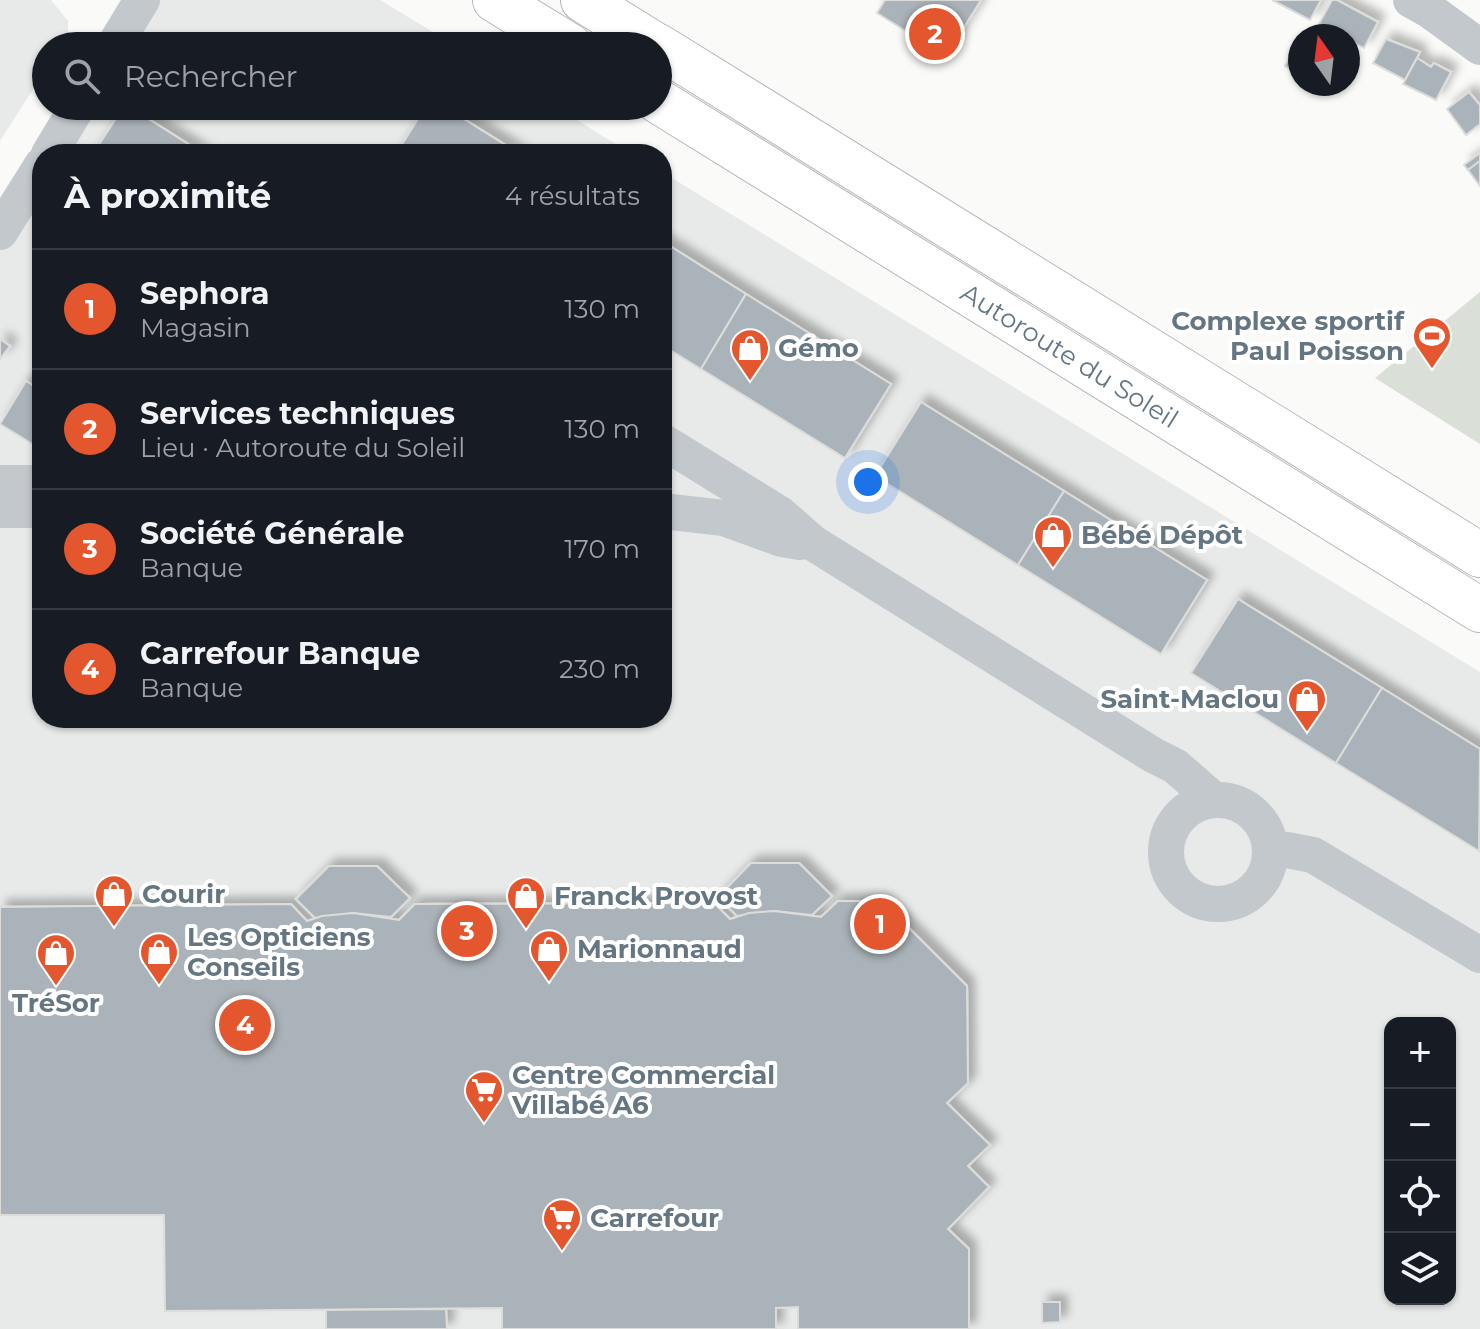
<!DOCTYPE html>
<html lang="fr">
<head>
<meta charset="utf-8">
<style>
  body { margin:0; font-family:Montserrat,sans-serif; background:#20242c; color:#f1f3f6 }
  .controls { position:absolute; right:24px; bottom:24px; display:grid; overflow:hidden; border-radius:16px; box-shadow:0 2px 6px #0004 }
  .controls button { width:72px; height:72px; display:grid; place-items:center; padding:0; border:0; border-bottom:2px solid #363941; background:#171b24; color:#f1f3f6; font:40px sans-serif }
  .compass { position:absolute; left:1288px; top:24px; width:72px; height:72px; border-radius:50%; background:#171b24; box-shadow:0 2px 6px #0004; rotate:346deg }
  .you { position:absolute; left:868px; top:482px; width:28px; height:28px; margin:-20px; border:6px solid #fff; border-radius:50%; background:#1a73e8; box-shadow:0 0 0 12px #1a73e833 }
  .badge { display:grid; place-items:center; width:52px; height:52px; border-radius:50%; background:#e4572e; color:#fff; font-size:26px; font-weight:700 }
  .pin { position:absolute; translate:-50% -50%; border:4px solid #fff; box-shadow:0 2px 8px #0006 }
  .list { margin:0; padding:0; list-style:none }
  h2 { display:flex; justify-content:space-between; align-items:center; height:104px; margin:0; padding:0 32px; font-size:34px }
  h2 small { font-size:26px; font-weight:400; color:#9ea1a6 }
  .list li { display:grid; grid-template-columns:52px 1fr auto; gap:24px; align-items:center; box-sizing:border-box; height:120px; padding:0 32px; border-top:2px solid #363941 }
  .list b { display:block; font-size:30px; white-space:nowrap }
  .list p { margin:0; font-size:26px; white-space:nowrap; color:#9ea1a6 }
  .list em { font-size:26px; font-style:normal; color:#9ea1a6 }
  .icon { flex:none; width:44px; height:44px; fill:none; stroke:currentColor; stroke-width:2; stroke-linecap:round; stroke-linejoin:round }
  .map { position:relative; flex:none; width:1480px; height:1329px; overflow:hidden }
  .search { position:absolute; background:#171b24; box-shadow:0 2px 6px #0004; left:32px; top:32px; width:640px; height:88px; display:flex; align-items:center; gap:20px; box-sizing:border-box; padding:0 28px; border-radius:44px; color:#9ea1a6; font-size:30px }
  .panel { position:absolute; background:#171b24; box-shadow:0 2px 6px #0004; left:32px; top:144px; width:640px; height:584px; border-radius:32px }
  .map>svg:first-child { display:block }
</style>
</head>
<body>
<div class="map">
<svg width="1480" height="1329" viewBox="0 0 1480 1329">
  <defs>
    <filter id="shadow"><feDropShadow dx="7" dy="-7" stdDeviation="4" flood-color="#0004"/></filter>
  </defs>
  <rect width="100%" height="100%" fill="#fafaf8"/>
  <!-- built -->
  <g fill="#e8e9e9" fill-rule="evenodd">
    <path d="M0,0H51L68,21V34L60,46H46V69L0,141Z"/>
    <path d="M142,0H380L456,46H114Z"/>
    <path d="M78,106H554L632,154H49Z"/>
    <path d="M42,165V718H662V172L1480,672V1329H0V210ZM1390,1023H1450V1299H1390Z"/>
  </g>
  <!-- green -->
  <path fill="#dadfd7" d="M1480,292V444L1375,378Z"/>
  <!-- building -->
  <g fill="#aab3b9" stroke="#dcdcda" stroke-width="2" filter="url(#shadow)">
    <path d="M885,0H981L946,56L877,13Z"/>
    <path d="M1272,0H1321L1310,20Z"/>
    <path d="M1332,0H1337L1378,22L1364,48L1348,39V36H1342L1319,24Z"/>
    <path d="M1386,39L1420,52L1405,80L1373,63Z"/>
    <path d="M1294,47L1300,51V59L1294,71L1285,66Z"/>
    <path d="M1417,58L1431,67L1434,63L1451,72L1436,100L1403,84Z"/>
    <path d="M1469,92L1480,105V124L1466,135L1447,109Z"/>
    <path d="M124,106H128L204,154H93Z"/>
    <path d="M426,106H443L520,154H396Z"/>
    <path d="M1480,153V161L1468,170L1464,165Z"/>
    <path d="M1480,161V186L1468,170Z"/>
    <path d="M662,241L746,294L701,369L662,345Z"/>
    <path d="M746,294L891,384L845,458L701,369Z"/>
    <path d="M0,339L10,346L0,359Z"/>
    <path d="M26,381L42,391V450L0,424Z"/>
    <path d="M921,402L1064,491L1018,565L875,476Z"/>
    <path d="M1064,491L1207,580L1161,654L1018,565Z"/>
    <path d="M1238,599L1382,688L1336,763L1191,673Z"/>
    <path d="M1382,688L1480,749L1479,851L1336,763Z"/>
    <path d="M751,863H799L832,896L812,915L774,911L737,916L718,897Z"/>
    <path d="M329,866H377L410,898L391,917L353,913L315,918L296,899Z"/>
    <path d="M838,901H882L967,986L968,1083L947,1103L990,1145L968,1166L989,1187L948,1229L969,1249V1329H798V1307L776,1308V1329H502V1308L165,1311L164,1215H0V907L291,904L307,921L322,916L353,913L399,920L415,904L714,903L730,919L749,913L774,911L821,917Z"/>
    <path d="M1042,1302H1060V1322L1042,1323Z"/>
    <path d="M446,1309L447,1329H326V1310Z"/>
  </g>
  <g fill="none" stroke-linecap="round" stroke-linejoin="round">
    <!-- highway casing -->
    <g stroke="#b4b9bd" stroke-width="46">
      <g id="highway">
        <path d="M495,0L570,46"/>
        <path d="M583,0L657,46"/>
        <path d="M658,46L1480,555"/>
        <path id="s1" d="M658,101L1480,610"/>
      </g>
    </g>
    <!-- minor -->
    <g stroke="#c3c8cc" stroke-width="36">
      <path d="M1411,0L1429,10L1480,47"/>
      <path d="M114,46L142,0"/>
      <path d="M49,154L78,106"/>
      <path d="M0,232L42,165"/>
      <path d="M662,441L780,514L813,543L1153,755L1175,766L1214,800"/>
      <path d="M0,483H42"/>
      <path d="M0,510H42"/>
      <path d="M662,511L724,518L782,539L800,542"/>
      <circle cx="1218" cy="852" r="52"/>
      <path d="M1270,852L1287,850L1313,855L1480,955"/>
    </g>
    <!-- highway -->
    <use href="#highway" stroke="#fff" stroke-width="44"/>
  </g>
  <!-- icons -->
  <defs>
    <g id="stadium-pin" transform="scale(2)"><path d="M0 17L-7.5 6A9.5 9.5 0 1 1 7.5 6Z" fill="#e4572e" stroke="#fff"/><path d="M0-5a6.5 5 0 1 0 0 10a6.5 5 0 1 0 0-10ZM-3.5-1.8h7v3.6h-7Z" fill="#fff"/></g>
    <g id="shop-pin" transform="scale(2)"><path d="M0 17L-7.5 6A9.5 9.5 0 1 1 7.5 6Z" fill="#e4572e" stroke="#fff"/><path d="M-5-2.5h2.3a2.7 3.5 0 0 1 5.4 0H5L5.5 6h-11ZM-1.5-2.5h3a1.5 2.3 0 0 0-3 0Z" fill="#fff"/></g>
    <g id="supermarket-pin" transform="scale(2)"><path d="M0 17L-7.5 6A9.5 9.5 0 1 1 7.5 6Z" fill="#e4572e" stroke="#fff"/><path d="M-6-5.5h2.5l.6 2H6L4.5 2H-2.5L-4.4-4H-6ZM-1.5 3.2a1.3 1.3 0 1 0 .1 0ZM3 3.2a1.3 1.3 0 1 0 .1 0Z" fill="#fff"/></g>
  </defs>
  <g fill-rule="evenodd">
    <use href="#stadium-pin" x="1432" y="336"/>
    <use href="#shop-pin" x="750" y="348"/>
    <use href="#shop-pin" x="1053" y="535"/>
    <use href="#shop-pin" x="1307" y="699"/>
    <use href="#shop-pin" x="114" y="894"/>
    <use href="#shop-pin" x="526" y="896"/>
    <use href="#shop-pin" x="549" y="949"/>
    <use href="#shop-pin" x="159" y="952"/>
    <use href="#shop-pin" x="56" y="953"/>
    <use href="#supermarket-pin" x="484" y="1090"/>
    <use href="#supermarket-pin" x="562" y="1218"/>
  </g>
  <g text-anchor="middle" stroke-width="8" stroke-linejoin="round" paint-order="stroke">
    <!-- poi labels -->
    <g font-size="26" font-weight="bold" fill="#657683" stroke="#fff" text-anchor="start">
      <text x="1404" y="330" text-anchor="end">Complexe sportif<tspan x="1404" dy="30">Paul Poisson</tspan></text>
      <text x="778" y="357">Gémo</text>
      <text x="1081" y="544">Bébé Dépôt</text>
      <text x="1279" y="708" text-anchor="end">Saint-Maclou</text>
      <text x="142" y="903">Courir</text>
      <text x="554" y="905">Franck Provost</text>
      <text x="187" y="946">Les Opticiens<tspan x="187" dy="30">Conseils</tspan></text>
      <text x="577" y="958">Marionnaud</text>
      <text x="56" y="1012" text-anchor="middle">TréSor</text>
      <text x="512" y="1084">Centre Commercial<tspan x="512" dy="30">Villabé A6</tspan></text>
      <text x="590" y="1227">Carrefour</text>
    </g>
    <!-- street labels -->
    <g font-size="26" fill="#657683" stroke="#fff">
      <text dy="9" stroke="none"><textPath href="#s1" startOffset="484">Autoroute du Soleil</textPath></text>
    </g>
  </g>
</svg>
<div class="controls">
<button>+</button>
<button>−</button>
<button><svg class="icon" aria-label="locate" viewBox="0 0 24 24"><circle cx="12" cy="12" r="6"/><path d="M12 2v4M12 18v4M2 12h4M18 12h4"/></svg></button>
<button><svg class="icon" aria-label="layers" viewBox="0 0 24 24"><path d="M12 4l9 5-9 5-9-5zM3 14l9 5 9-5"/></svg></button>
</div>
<svg class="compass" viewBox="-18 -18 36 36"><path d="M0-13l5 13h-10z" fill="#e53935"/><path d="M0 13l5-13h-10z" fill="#9ea1a6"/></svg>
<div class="you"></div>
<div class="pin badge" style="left:880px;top:924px">1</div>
<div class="pin badge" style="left:935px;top:34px">2</div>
<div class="pin badge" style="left:467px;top:931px">3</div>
<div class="pin badge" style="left:245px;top:1025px">4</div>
<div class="search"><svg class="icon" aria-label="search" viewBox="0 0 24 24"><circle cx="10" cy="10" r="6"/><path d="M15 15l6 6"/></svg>Rechercher</div>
<section class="panel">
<h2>À proximité<small>4 résultats</small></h2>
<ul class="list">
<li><span class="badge">1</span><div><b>Sephora</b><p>Magasin</p></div><em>130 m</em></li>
<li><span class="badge">2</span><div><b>Services techniques</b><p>Lieu · Autoroute du Soleil</p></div><em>130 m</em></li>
<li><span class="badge">3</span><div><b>Société Générale</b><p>Banque</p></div><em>170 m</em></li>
<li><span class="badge">4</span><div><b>Carrefour Banque</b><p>Banque</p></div><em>230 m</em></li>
</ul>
</section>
</div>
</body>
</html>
